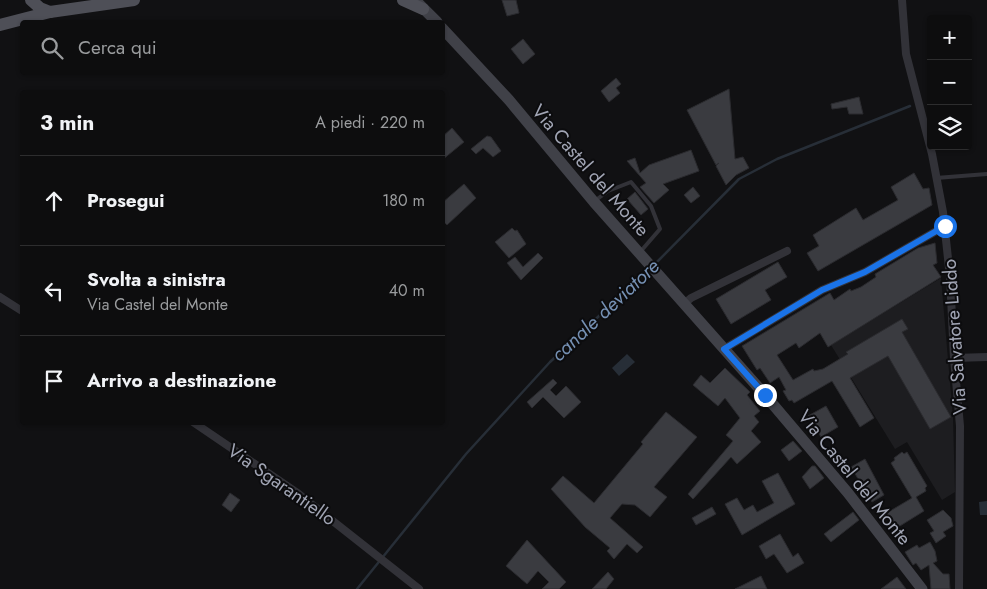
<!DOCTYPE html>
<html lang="it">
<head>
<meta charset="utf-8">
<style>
  body { margin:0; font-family:Jost,sans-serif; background:#161617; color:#f1f3f6 }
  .controls { position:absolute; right:15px; top:15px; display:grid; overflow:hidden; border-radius:5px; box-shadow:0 1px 4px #0004 }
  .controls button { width:45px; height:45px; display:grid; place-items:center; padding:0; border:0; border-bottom:1px solid #2d2d2e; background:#0d0d0e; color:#f1f3f6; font:25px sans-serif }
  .stop { position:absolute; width:15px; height:15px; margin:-11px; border:4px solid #1a73e8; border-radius:50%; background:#fff }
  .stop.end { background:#1a73e8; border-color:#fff; box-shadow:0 1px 5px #0008 }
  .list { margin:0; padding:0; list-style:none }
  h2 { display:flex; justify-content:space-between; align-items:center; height:65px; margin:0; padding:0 20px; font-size:21px }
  h2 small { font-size:16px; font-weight:400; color:#9a9c9e }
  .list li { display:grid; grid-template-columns:32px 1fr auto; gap:15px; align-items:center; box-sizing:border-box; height:90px; padding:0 20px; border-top:1px solid #2d2d2e }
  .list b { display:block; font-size:19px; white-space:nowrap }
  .list p { margin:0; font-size:16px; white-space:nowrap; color:#9a9c9e }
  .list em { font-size:16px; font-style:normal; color:#9a9c9e }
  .icon { flex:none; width:28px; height:28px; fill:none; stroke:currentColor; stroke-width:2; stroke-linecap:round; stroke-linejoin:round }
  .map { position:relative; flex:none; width:987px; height:589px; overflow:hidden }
  .search { position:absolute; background:#0d0d0e; box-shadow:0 1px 4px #0004; left:20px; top:20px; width:425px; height:55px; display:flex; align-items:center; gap:12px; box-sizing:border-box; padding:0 18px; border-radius:5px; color:#9a9c9e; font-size:19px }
  .panel { position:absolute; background:#0d0d0e; box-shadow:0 1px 4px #0004; left:20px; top:90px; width:425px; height:335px; border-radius:5px }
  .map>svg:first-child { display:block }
</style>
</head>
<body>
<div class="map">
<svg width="987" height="589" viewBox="0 0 987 589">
  <rect width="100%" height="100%" fill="#111113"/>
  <!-- built -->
  <path fill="#1d1d20" d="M941,278L953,418L955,492L942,500L907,442L895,449L831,345Z"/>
  <!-- water -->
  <g fill="#272e37">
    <path d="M627,354L635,362L619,376L612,368Z"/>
    <path d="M987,501V515H980L979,502Z"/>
  </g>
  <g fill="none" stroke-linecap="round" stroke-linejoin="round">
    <!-- stream -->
    <g stroke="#272e37" stroke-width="2.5">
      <path d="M655,264L739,179L777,159L910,106"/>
      <path d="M357,589L466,454L550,362L649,269"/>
    </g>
  </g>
  <!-- building -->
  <g fill="#3a3b40" stroke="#2b2b2f">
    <path d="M502,0H516L519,13L507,16Z"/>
    <path d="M523,39L535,54L523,64L511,49Z"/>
    <path d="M616,78L621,84L616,88L620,93L609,102L601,91Z"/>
    <path d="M729,89L735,159L743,157L749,168L736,175L726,185L716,166L719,163L716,165L687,110Z"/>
    <path d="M859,97L863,114H849L847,107L832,109L831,104Z"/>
    <path d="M452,128L464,142L442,160V137Z"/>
    <path d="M487,136L491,137L501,151L493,157L483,148L476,154L471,149Z"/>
    <path d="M691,150L699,171L663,184L669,190L654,203L640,187L646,183L627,161L635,158L640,173L649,165Z"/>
    <path d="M914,173L923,189L929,188L932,205L818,271L807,253L819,246L813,235L856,208L863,220L898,200L891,187Z"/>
    <path d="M464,184L476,198L447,225L442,220V203Z"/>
    <path d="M693,187L700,196L691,203L684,195Z"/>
    <path d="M635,192L648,209L641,215L627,199Z"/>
    <path d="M512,228L515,231L517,230L526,244L509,258L495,242Z"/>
    <path d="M935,243L937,263L933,265L941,277L828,347L820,333L799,348L796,343L777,355L793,380L813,369L814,371L823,369L848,354L846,352L902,319L908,329L902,332L951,417L930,429L888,356L850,378L874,418L860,427L832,381L794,403L792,400L789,401L783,391L786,390L779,377L770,383L760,368L757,370L742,346L830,293L834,300L850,289L851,291L861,287L876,277L875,274L918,248Z"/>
    <path d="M538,253L543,258L521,280L507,263L515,257L523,267Z"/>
    <path d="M778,262L787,277L765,290L771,300L731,324L716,299Z"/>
    <path d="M725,368L750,392L747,395L760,411L754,416L759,422L751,431L761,442L737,464L731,457L693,499L688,494L733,441L726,435L740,418L725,398L718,406L693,385L701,375L710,383Z"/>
    <path d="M553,379L557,383L550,390L556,396L566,386L581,402L564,418L543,397L532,408L527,402Z"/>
    <path d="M826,406L838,427L821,437L808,416Z"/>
    <path d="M666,412L697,437L654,487L667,497L650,517L635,505L622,504L610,518L643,547L637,553L627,544L614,559L607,551L610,548L585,527L551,489L563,476L594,503L643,444L641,442Z"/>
    <path d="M793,441L802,451L789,461L781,450Z"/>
    <path d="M902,452L904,454L907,452L927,486L925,488L926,491L916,497L924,511L895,529L885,514L912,498L891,463L895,460L894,458Z"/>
    <path d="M865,459L884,495L872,502L851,467Z"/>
    <path d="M812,466H815L824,478L810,489L802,477Z"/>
    <path d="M778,473L795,504L742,535L725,504L737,498L744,510L753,505L757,512L774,503L762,481Z"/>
    <path d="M230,493L240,500L231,512L222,505Z"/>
    <path d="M712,507L716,514L696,525L692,518Z"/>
    <path d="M943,510L951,518L953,526L943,532L946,536L936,543L930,533L934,531L927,520Z"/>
    <path d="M853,512L859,520L831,542L824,534Z"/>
    <path d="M780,534L793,557L798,553L804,563L787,573L774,554L766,559L759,546Z"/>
    <path d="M527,540L566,582L559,589H542L549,582L538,571L527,584L506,566Z"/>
    <path d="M930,542L935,551L937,561L933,563L943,574H949L950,589H931L929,565L921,570L916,563L913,565L905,552L917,545L919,548Z"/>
    <path d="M608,572L614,579L606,589H592Z"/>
    <path d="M761,576L767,589H735Z"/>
    <path d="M897,577L906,589H881Z"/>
  </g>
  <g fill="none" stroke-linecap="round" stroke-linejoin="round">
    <!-- service -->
    <g stroke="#323238" stroke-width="4">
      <path d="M936,178L987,174"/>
      <path d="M596,200L608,191L631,182L651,206L660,229L641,251"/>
    </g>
    <!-- minor -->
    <g stroke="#323238" stroke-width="8">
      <path d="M902,0L906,54L932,154L943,212L950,277L954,358L960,426L959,589"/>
      <path d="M0,297L22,311"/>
      <path d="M684,304L691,298L787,251"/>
      <path d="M724,349L822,290L865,272L945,226"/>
      <path d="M954,358L987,357"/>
      <path d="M193,422L296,492L419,589"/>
    </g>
    <!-- secondary -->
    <g stroke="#404148" stroke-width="11">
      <path d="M417,2L437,22"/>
      <path d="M442,28L509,100L594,202L765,395L848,493L922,589"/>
    </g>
    <!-- primary -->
    <g stroke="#4e4f57" stroke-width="12">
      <path d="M31,0L40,8L50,12"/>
      <path d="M403,0L423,9"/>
      <path d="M0,25L50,12L134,0"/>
    </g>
  </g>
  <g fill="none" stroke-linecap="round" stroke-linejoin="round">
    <!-- route -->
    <path stroke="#1a73e8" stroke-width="6" d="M765,395L724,349L822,290L865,272L945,226"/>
  </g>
  <g text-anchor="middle" stroke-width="4" stroke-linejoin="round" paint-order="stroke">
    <!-- street labels -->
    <g font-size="19" fill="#a1a5b4" stroke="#0c0c0e">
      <text transform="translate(591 170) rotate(49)" y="7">Via Castel del Monte</text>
      <text transform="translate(954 337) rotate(-94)" y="7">Via Salvatore Liddo</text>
      <text transform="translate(855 477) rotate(51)" y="7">Via Castel del Monte</text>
      <text transform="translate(282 484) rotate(35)" y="7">Via Sgarantiello</text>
    </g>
    <!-- water labels -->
    <g font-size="20" font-style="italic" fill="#7590b3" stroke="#0c0c0e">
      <text transform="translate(605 310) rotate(-43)" y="7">canale deviatore</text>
    </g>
  </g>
</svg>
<div class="controls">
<button>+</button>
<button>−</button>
<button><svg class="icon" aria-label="layers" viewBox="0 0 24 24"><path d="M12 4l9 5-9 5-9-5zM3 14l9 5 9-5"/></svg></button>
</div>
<div class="stop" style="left:945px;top:226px"></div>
<div class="stop end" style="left:765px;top:395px"></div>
<div class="search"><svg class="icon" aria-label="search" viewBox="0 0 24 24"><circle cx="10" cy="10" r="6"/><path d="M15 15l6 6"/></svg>Cerca qui</div>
<section class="panel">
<h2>3 min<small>A piedi · 220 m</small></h2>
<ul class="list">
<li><svg class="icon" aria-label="ahead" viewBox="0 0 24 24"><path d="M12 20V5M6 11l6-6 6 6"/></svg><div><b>Prosegui</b></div><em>180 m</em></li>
<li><svg class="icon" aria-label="left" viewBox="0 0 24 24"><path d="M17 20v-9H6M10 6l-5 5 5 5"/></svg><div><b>Svolta a sinistra</b><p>Via Castel del Monte</p></div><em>40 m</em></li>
<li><svg class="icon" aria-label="arrive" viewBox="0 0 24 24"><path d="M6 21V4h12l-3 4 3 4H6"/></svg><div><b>Arrivo a destinazione</b></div></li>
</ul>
</section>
</div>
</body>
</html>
